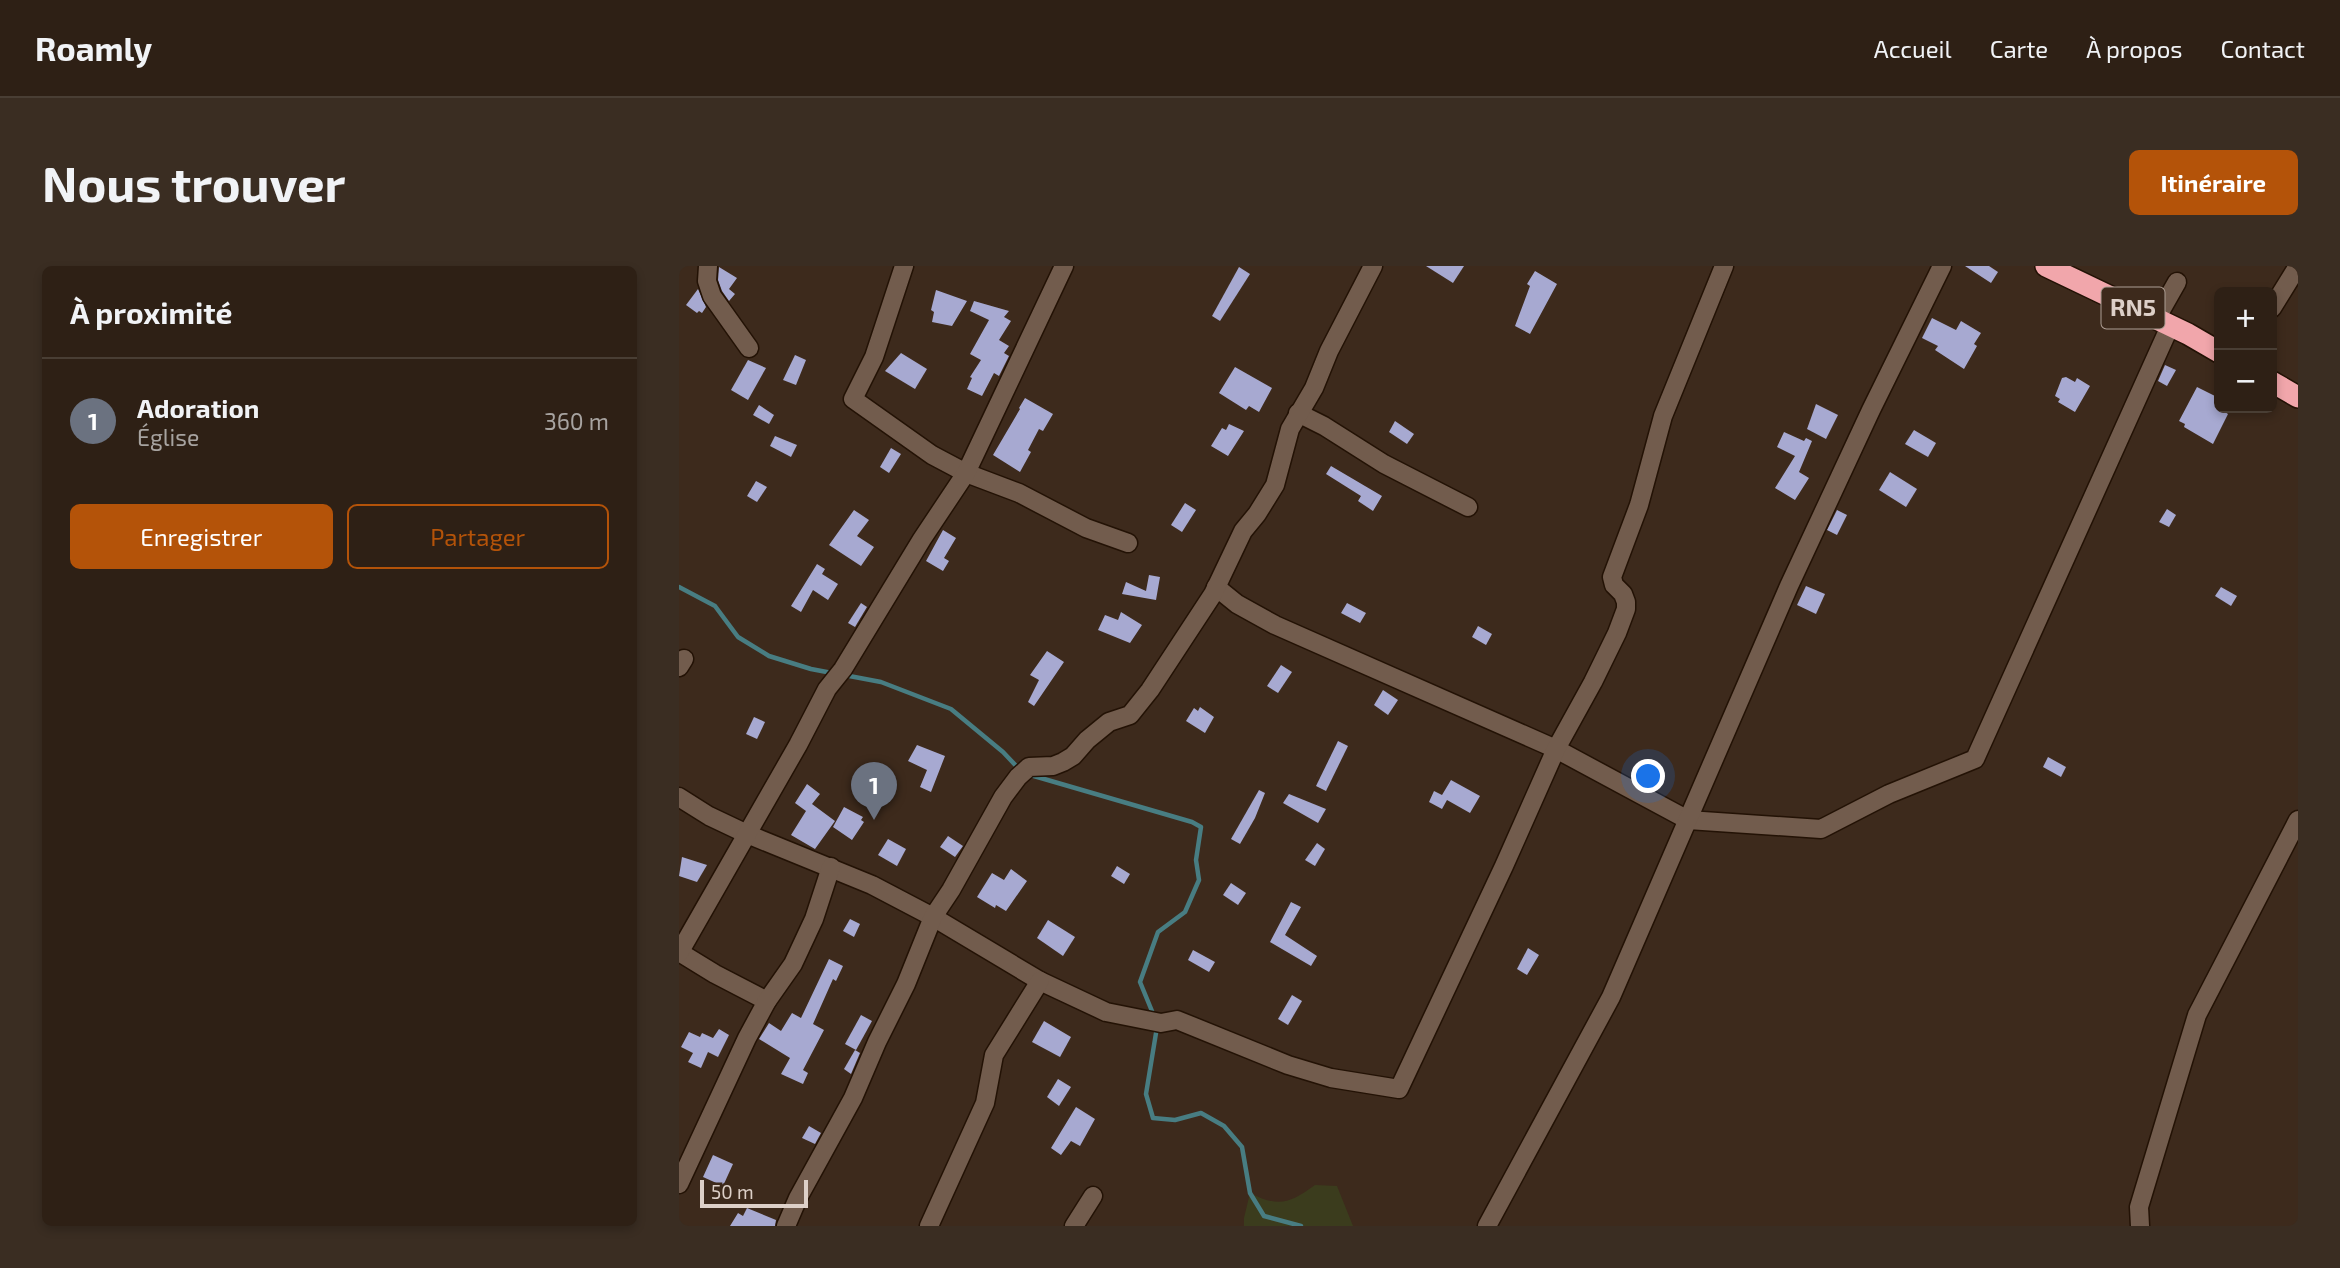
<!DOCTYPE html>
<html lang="fr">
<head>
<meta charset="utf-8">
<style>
  body { margin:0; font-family:"Exo 2",sans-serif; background:#3a2d22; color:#f1f3f6 }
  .controls { position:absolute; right:21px; top:21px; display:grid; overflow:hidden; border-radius:10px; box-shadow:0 4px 10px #0003 }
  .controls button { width:63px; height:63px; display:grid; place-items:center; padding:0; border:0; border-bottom:2px solid #493e34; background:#2e2015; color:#f1f3f6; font:35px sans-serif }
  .scale { position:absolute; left:21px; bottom:18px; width:108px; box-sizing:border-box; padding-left:7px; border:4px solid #ddd0c8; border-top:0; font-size:19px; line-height:24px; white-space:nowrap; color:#ddd0c8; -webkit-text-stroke:5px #3d2a1c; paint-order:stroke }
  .you { position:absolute; left:970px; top:511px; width:24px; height:24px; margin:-18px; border:5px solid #fff; border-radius:50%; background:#1a73e8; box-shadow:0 0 0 10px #1a73e833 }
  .badge { display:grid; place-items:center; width:46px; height:46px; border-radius:50%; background:#b45309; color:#fff; font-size:23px; font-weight:700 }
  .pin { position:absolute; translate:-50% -58px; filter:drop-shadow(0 2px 4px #0008) }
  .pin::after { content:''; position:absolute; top:37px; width:24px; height:21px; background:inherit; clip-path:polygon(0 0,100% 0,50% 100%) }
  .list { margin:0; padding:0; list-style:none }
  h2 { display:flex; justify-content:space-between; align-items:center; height:91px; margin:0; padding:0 28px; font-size:30px }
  h2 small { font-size:23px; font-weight:400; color:#a7a3a0 }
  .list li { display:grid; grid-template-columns:46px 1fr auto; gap:21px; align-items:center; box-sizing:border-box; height:126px; padding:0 28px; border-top:2px solid #493e34 }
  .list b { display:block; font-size:26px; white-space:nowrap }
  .list p { margin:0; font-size:23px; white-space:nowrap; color:#a7a3a0 }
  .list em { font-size:23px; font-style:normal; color:#a7a3a0 }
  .actions { display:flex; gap:14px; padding:21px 28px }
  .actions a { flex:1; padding:16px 0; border:2px solid #b45309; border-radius:10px; text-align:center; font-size:24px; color:#b45309 }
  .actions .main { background:#b45309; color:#fff }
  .map { position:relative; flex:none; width:1619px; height:960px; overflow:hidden; border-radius:10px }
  header { display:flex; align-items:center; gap:42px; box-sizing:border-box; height:98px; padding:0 35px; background:#2e2015; border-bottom:2px solid #493e34 }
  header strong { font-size:33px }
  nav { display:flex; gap:38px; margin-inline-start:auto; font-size:24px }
  .intro { display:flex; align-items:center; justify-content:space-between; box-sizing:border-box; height:168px; padding:0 42px }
  h1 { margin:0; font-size:49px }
  .button { padding:18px 32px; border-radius:10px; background:#b45309; color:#fff; font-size:24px; font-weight:700 }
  main { display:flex; gap:42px; padding:0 42px }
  aside { flex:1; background:#2e2015; border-radius:10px; box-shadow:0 4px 10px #0003 }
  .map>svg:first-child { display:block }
</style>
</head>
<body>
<header>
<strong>Roamly</strong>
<nav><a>Accueil</a><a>Carte</a><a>À propos</a><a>Contact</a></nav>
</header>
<div class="intro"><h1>Nous trouver</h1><a class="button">Itinéraire</a></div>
<main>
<aside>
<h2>À proximité<small></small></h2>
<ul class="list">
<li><span class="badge" style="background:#6b7280">1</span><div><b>Adoration</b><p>Église</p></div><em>360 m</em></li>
</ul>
<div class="actions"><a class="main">Enregistrer</a><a>Partager</a></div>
</aside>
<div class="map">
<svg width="1619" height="960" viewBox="0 0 1619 960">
  <rect width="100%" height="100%" fill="#3d2a1c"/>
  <!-- green -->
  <path fill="#3b3c1d" d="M636,919L658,920L674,960H565V952L571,927C600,942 611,937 636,919Z"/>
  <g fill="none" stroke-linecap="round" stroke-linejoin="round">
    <!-- stream -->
    <g stroke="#487d82" stroke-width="4.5">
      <path d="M0,321L36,340L59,371L90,390L132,403L153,407"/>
      <path d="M165,409L202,416L272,443L324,486L341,504"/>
      <path d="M348,508L513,556L522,561L517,594L520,614L506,646L479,666L461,716L475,750"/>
      <path d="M478,761L467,828L474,852L496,854L522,847L545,860L563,881L571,927L585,950L622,960"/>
    </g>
  </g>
  <!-- building -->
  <g fill="#a7a9d1">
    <path d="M747,0H785L774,17Z"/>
    <path d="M1286,0H1310L1319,6L1312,17Z"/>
    <path d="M40,1L58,12L50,23L56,28L50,35L43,25L39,14Z"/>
    <path d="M560,1L571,8L541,55L533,50Z"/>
    <path d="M856,5L878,18L851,68L836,60L851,20L848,18Z"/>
    <path d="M19,23L27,41L23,47L20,45L18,47L7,39Z"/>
    <path d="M257,24L288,35L273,60L253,56L255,46L252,44Z"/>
    <path d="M295,35L330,45L325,51L332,55L320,74L330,80L325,87L330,90L320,110L315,107L303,130L288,123L293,112L291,111L302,94L291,88L310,54L291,45Z"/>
    <path d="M1253,52L1277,64L1282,55L1302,67L1295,78L1298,80L1285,103L1256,84L1259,80L1243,72Z"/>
    <path d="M222,87L248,103L236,123L206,105Z"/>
    <path d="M116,89L127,94L117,119L104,114Z"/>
    <path d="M69,94L87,102L69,134L52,124Z"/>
    <path d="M1486,99L1497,104L1488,120L1479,115Z"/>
    <path d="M556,101L593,122L580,146L570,140L567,144L540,127Z"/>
    <path d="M1387,111L1396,116L1398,112L1411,120L1396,146L1379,136L1381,133L1376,130L1383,112Z"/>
    <path d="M1518,121L1540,132V142L1549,148L1534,178L1505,161L1506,158L1500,155Z"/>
    <path d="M346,132L374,148L364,165L360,163L349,184L352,186L341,206L314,189L341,143L340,142Z"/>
    <path d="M1137,138L1159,149L1147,173L1128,163Z"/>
    <path d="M80,139L95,149L90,158L74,149Z"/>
    <path d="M716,155L735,168L728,178L710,166Z"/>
    <path d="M550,158L565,165L549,190L532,180L543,162L547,164Z"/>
    <path d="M1235,164L1257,177L1249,191L1226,178Z"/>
    <path d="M1105,166L1125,175L1127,172L1133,175L1120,206L1130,212L1116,234L1096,222L1116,190L1098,181Z"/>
    <path d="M96,170L118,179L112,191L91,180Z"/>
    <path d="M212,182L222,188L210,207L201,201Z"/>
    <path d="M652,200L703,230L694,245L679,235L682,230L647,208Z"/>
    <path d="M1211,206L1238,223L1227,241L1200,224Z"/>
    <path d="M77,215L88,221L78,236L68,230Z"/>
    <path d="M506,237L517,244L503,266L492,259Z"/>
    <path d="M1488,243L1497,249L1490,261L1480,256Z"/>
    <path d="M175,244L190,254L178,270L195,281L182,300L150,279Z"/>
    <path d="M1158,244L1168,249L1158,269L1148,264Z"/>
    <path d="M264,264L277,272L265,292L270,295L264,305L247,295Z"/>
    <path d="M138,298L146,303L143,308L159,318L149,334L134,324L122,346L112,340Z"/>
    <path d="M470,309L481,311L477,334L443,328L447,316L467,325Z"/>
    <path d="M1127,320L1146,328L1137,348L1118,339Z"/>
    <path d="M1542,321L1558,330L1552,340L1536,330Z"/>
    <path d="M182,337L188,341L176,361L169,357Z"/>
    <path d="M668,337L687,347L681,357L662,347Z"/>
    <path d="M442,346L463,359L451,377L419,364L426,349L439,354Z"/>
    <path d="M799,360L813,368L807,379L793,371Z"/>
    <path d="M368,385L385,396L355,440L349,436L360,414L351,409Z"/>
    <path d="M602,399L613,406L599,427L588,420Z"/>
    <path d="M704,424L719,434L709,449L695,439Z"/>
    <path d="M521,441L535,451L526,467L507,455L515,442L519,445Z"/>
    <path d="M75,451L86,456L78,473L67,468Z"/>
    <path d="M659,475L669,480L647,525L637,520Z"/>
    <path d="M238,479L266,490L252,526L241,521L248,504L229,495Z"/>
    <path d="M1369,491L1387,501L1382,511L1364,501Z"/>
    <path d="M772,514L801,530L791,547L768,534L763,543L750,536L755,525L763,529Z"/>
    <path d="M128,518L141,528L133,538L156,555L136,583L112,569L127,545L116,537Z"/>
    <path d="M580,524L586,527L576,552L561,578L552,573Z"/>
    <path d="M610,528L647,543L639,557L604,537Z"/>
    <path d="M165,541L184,551L182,554L185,556L173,574L154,561Z"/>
    <path d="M269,570L284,580L276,591L261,581Z"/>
    <path d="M209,573L227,583L218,600L199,589Z"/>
    <path d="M638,577L646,583L636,600L626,594Z"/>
    <path d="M3,591L28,599L18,616L0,610Z"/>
    <path d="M438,600L451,608L445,618L432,610Z"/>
    <path d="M332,603L348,615L327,645L317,639L316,642L298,631L313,607L325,614Z"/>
    <path d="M552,617L567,627L559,639L544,629Z"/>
    <path d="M612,636L622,641L606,669L638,690L632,700L591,676Z"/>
    <path d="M171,653L181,658L175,671L164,665Z"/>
    <path d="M369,654L396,671L384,690L358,672Z"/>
    <path d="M849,682L860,689L848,709L838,703Z"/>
    <path d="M514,684L536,696L530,706L509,694Z"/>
    <path d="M150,693L164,700L157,715L154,713L134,758L145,764L124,804L129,807L124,818L102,808L111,792L80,773L90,757L102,765L113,747L122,752Z"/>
    <path d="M613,729L623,735L609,759L599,753Z"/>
    <path d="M182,749L193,755L177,784L166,778Z"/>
    <path d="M365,755L392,771L381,791L353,776Z"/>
    <path d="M40,763L50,769L39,791L29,786L22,802L9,796L14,787L2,781L10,766L21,771L23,767L34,772Z"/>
    <path d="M176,784L181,787L172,808L165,803Z"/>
    <path d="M379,813L392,821L380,840L368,831Z"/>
    <path d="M397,841L416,853L401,880L392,875L382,889L372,882Z"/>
    <path d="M130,860L142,867L136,878L123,872Z"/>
    <path d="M34,889L54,898L44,920L24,911Z"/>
    <path d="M68,942L97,954L96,960H51L59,947L64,950Z"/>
  </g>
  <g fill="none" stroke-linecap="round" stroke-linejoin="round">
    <!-- minor casing -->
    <g stroke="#231205" stroke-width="21">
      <g id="minor">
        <path d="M29,0L28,15L33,30L70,82"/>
        <path d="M225,0L195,91L174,133L253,189L287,207L340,227L407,262L449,277"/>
        <path d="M1593,42L1619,0"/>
        <path d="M1477,53L1498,16"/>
        <path d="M619,147L645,160L705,198L789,241"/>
        <path d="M537,321L558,338L596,359L877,483L1009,554L1142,563L1210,528L1296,493L1491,60"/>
        <path d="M0,401L5,393"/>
        <path d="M0,531L30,550L68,568L193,619L254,651L361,715L427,746L482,757L498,754L609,799L652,812L720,823L825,600L877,483L914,416L938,367L947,343V336L944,328L935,319L933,311L960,239L984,150L1045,0"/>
        <path d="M0,686L36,708L88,735"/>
        <path d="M0,687L119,479L148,423L164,403L243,273L287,207L385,0"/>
        <path d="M0,918L68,772L88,735L114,698L135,653L152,601"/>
        <path d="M107,960L119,932L174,832L198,776L227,718L254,651L272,624L324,531L339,511L350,501L374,500L384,496L394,490L408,474L430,456L451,449L471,424L534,328L564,265L578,248L596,219L611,163L635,122L650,85L694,0"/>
        <path d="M250,960L306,837L315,789L361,715"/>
        <path d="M395,960L414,930"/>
        <path d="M808,960L932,731L1110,320L1192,144L1263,0"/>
        <path d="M1461,960L1460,941L1518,749L1619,554"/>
      </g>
    </g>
    <!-- highway casing -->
    <g stroke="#231205" stroke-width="24">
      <g id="highway">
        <path d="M1367,0L1509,68L1540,86"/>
        <path d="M1593,116L1619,131"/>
      </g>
    </g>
    <!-- minor -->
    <use href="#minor" stroke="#725c4d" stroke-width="18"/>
    <!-- highway -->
    <use href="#highway" stroke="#f1a6ab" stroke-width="21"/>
  </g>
  <g text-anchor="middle" stroke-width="7" stroke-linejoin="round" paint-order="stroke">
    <!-- shield labels -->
    <rect fill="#3d2a1c" stroke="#ad9e94" stroke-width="2" x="1422.5" y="21.5" width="63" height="41" rx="5"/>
    <g font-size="24" font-weight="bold" fill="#ddd0c8">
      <text x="1454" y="50">RN5</text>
    </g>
  </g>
</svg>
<div class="controls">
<button>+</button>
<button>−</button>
</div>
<div class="scale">50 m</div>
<div class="you"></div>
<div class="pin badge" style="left:195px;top:554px;background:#6b7280">1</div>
</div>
</main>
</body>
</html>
